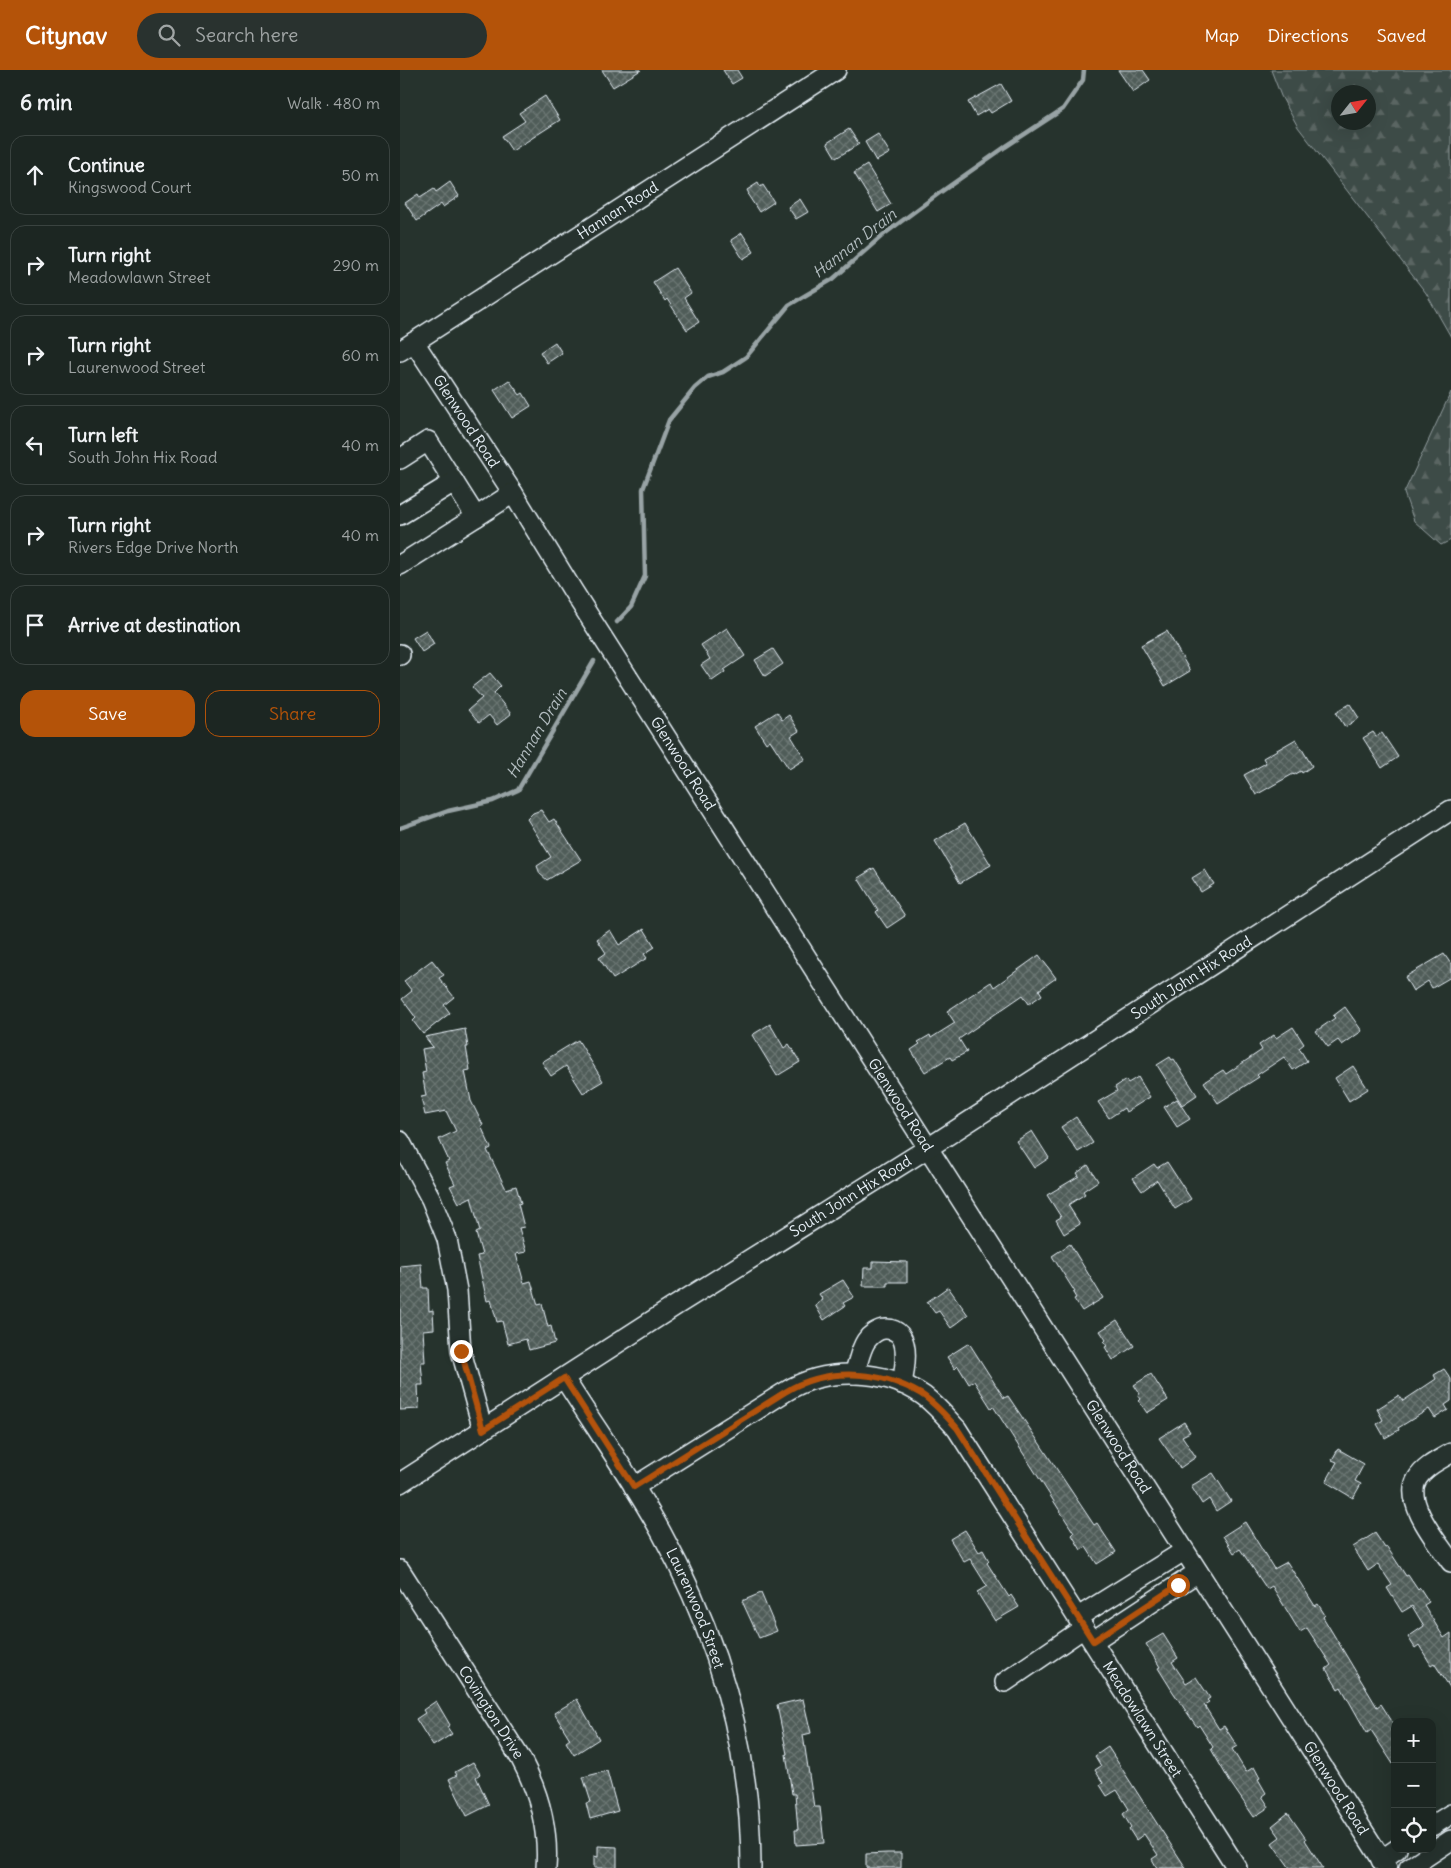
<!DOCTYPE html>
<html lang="en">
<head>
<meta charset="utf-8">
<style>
  body { margin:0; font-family:Delius,sans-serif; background:#29322f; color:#f1f3f6 }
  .controls { position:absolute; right:15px; bottom:15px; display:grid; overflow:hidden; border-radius:10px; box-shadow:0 5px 20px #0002 }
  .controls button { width:45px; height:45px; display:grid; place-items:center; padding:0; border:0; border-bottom:1px solid #3a4340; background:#1c2622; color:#f1f3f6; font:25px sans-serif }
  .compass { position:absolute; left:931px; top:15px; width:45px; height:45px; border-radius:50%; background:#1c2622; box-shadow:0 5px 20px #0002; rotate:59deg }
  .stop { position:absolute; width:15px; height:15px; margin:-11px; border:4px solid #b45309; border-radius:50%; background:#fff }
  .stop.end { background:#b45309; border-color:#fff; box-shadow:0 1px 5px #0008 }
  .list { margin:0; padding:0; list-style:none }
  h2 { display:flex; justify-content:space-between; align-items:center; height:65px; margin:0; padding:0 20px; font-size:21px }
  h2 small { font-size:16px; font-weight:400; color:#a0a5a5 }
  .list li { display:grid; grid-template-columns:32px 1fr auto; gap:15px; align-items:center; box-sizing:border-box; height:80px; margin:0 10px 10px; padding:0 10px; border:1px solid #3a4340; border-radius:15px }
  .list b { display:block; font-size:19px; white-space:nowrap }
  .list p { margin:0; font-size:16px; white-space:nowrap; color:#a0a5a5 }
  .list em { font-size:16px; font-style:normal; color:#a0a5a5 }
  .actions { display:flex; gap:10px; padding:15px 20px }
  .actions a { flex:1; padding:11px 0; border:1px solid #b45309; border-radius:15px; text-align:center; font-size:18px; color:#b45309 }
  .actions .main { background:#b45309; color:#fff }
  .icon { flex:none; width:28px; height:28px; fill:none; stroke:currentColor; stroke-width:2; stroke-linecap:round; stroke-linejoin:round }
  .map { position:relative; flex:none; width:1051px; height:1798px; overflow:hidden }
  header { display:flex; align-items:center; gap:30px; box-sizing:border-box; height:70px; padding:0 25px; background:#b45309; color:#fff }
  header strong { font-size:24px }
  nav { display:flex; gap:28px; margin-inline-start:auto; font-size:18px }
  .search { width:350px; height:45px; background:#29322f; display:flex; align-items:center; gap:12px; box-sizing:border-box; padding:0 18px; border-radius:28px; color:#a0a5a5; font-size:19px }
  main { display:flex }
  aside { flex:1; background:#1c2622 }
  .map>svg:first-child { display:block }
</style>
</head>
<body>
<header>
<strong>Citynav</strong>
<div class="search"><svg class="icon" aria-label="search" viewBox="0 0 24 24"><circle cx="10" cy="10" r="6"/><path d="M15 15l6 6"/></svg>Search here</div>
<nav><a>Map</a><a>Directions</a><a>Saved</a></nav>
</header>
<main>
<aside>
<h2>6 min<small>Walk · 480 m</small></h2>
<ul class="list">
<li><svg class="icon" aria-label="ahead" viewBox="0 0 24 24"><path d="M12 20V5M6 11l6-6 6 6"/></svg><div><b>Continue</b><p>Kingswood Court</p></div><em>50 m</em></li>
<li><svg class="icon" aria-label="right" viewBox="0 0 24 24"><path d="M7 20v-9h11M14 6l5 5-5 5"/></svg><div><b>Turn right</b><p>Meadowlawn Street</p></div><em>290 m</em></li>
<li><svg class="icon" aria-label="right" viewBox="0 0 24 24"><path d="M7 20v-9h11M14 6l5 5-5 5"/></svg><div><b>Turn right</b><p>Laurenwood Street</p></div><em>60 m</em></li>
<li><svg class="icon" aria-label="left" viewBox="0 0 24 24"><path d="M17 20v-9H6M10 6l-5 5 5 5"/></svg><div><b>Turn left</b><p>South John Hix Road</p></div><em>40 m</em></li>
<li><svg class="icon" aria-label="right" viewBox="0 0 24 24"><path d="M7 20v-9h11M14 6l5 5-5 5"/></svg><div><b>Turn right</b><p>Rivers Edge Drive North</p></div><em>40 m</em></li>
<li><svg class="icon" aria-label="arrive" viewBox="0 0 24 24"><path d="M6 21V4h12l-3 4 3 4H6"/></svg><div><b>Arrive at destination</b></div></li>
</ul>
<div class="actions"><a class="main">Save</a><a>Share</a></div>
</aside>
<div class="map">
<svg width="1051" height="1798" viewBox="0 0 1051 1798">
  <defs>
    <pattern id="forest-firs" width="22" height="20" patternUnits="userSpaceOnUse" patternTransform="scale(1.25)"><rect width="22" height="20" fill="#3e4b47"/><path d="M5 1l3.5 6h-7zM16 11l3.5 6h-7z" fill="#5a6562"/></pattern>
    <pattern id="building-cross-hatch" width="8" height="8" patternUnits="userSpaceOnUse" patternTransform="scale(1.25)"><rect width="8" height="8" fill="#505c59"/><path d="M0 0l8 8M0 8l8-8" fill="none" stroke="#697472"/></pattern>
  </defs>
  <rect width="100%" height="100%" fill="#26332d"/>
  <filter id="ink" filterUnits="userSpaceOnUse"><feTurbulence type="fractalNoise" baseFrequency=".02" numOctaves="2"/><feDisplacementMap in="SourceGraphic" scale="10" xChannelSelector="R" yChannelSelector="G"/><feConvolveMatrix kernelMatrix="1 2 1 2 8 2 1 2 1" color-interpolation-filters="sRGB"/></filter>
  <g filter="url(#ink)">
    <!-- forest -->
    <g fill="url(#forest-firs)" stroke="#939ea0" fill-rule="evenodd">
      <path d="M871,0H1051V267L1026,223L898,57L881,26ZM938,22H968V52H938Z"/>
      <path d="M1051,322V470L1041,475L1014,451L1004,423Z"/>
    </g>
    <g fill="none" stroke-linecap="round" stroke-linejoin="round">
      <!-- stream -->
      <g stroke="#98a3a5" stroke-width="4.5">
        <path d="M217,552L231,537L245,506L243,419L269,350L295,318L308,307L323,302L346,287L389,235L433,209L483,165L538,124L605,77L663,39L683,10L684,0"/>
        <path d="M0,758L48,741L93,731L118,720L194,591"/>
      </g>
    </g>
    <!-- building -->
    <g fill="url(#building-cross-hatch)" stroke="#e8f1f8">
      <path d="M202,0H241L213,17Z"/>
      <path d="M323,0H337L342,8L332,14Z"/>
      <path d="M718,0H743L750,10L733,22Z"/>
      <path d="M601,14L611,31L591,43L588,39L576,46L568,32Z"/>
      <path d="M145,26L160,50L112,81L102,66L125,51L119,43Z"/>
      <path d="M449,59L459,74L436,88L427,73Z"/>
      <path d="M478,64L490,83L476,91L465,72Z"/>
      <path d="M467,95L491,134L478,142L454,103Z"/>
      <path d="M50,112L59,126L43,137L41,134L17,151L5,133L18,124L20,128L34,119L36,122Z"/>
      <path d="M358,113L360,117L363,115L374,132L359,142L348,125L349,124L347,120Z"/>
      <path d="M400,129L408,142L396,149L388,137Z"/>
      <path d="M342,163L354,182L343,189L331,170Z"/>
      <path d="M275,198L291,223L284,228L299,252L287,260L267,229L265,231L253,212Z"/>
      <path d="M155,272L162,283L147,293L140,282Z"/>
      <path d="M109,310L120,325L123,323L131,336L112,348L94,320Z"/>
      <path d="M327,558L345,586L324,600L325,602L312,611L301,595L310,589L301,575Z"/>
      <path d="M26,560L34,574L22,582L13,568Z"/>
      <path d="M767,561L790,601L765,616L741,575Z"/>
      <path d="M373,579L383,594L365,606L355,590Z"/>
      <path d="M90,603L101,616L94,623L111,644L97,655L89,645L79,653L68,640L82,628L72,617Z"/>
      <path d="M950,634L959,648L945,657L936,642Z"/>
      <path d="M377,642L382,650L389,645L399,661L391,666L405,689L389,699L370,670L366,673L355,656Z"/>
      <path d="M973,662L976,666L982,663L998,687L982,698L963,668Z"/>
      <path d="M896,669L912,696L902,703L901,701L894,705L893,704L856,725L844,705L866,693L863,688Z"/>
      <path d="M141,740L149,752L154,749L181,790L147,810L140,804L137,796L151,787L127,749L133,743Z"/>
      <path d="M565,753L591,795L560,813L535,771Z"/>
      <path d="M474,798L505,846L487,858L476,842L478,840L458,808Z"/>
      <path d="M805,800L814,814L801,822L792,808Z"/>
      <path d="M244,859L255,877L244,884L247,888L213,909L199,888L206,883L197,869L210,860L219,875Z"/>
      <path d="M1044,884L1051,894V907L1032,918L1028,911L1013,921L1005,907Z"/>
      <path d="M639,885L656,908L639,920L642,925L629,934L623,925L559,969L567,982L552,990L550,987L525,1002L511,980L520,974L518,972L530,965L531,968L555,953L547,941L591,912L594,917Z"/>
      <path d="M32,890L44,905L39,908L54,927L44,935L50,943L23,964L13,951L16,948L2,929L12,921L4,911Z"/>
      <path d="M945,937L962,961L942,975L938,970L928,977L916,961L935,948L933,946Z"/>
      <path d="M370,954L384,978L389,974L400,992L377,1006L352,965Z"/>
      <path d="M893,957L904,974L899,978L907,991L893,1000L884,987L857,1005L859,1007L818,1033L804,1012L823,1000L826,1004L862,980L859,975L874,965L876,968Z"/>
      <path d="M65,959L68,977H66L70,1000L65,1001L71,1031L83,1055L81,1056L91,1078L87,1080L106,1119L116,1116L121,1133L118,1134L124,1157L119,1158L126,1182L116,1184L124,1213L131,1211L138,1235L142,1234L148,1257L151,1256L155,1273L129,1280L126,1269L108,1274L102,1251L97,1252L91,1230L87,1231L77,1186L82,1185L76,1163L80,1161L71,1127L59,1133L50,1116L55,1114L45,1093L49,1091L39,1069L56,1061L46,1041L25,1045L21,1027L26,1026L22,1003L26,1002L22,979L33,977L25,967Z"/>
      <path d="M178,970L203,1011L183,1023L166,996L151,1006L142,992Z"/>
      <path d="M770,987L772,990L774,989L797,1025L782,1035L757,995Z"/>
      <path d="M953,996L968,1019L949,1031L935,1008Z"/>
      <path d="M738,1007L750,1027L726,1042L724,1038L709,1048L698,1032L717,1021L715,1017L726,1010L728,1013Z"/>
      <path d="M777,1029L790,1049L777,1057L764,1037Z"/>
      <path d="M676,1047L693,1073L678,1082L661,1057Z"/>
      <path d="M632,1061L649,1088L634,1098L616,1071Z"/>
      <path d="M767,1092L791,1129L775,1139L757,1110L742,1121L733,1108L754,1094L757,1098Z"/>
      <path d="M688,1095L698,1111L683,1121L685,1124L668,1135L680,1154L664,1164L656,1150L661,1147L647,1125L679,1106L677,1103Z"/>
      <path d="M670,1174L703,1228L682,1241L674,1229L676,1228L673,1223L675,1222L652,1186Z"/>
      <path d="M473,1191L507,1192V1212H487V1216H463L464,1198H473Z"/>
      <path d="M21,1194L23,1218H28L29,1241L33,1240L34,1259L23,1260L25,1292H21L23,1315H18L19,1339L0,1340V1196Z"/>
      <path d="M443,1210L454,1227L443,1233L445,1236L424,1250L415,1235L423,1230L419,1224Z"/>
      <path d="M548,1217L568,1245L551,1258L539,1241L535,1243L527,1232Z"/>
      <path d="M717,1250L734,1276L713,1290L705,1277L707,1276L704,1272L706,1270L700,1261Z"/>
      <path d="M569,1273L604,1328L608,1326L694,1455L697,1453L716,1482L697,1494L686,1477L681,1480L672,1465L674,1463L593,1336L591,1338L574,1311L569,1314L558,1296L555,1299L547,1287Z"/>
      <path d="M1044,1299L1051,1309V1331L1045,1335L1048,1340L1035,1348L1029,1339L998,1358L999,1360L985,1368L977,1354L983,1350L977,1339L999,1325L1003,1331L1036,1309L1034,1305Z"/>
      <path d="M751,1304L768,1330L747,1343L739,1331L741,1329L738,1325L740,1324L734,1315Z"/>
      <path d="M784,1352L790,1362L782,1366L796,1387L780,1398L759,1368Z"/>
      <path d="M938,1379L964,1394L955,1411L961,1414L953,1428L926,1412L937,1392L932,1390Z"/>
      <path d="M813,1403L831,1431L816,1441L809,1429L802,1434L791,1416Z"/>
      <path d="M845,1452L874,1499L887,1492L915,1536L918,1534L925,1545L923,1547L977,1637L981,1634L995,1656V1697L971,1660L967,1663L941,1617L938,1619L926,1599L931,1595L907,1558L900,1562L872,1516L867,1519L840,1479L834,1483L823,1466Z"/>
      <path d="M565,1460L579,1482L583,1480L589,1491L587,1493L609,1527L611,1525L619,1537L595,1551L577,1522L587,1516L570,1489L564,1492L550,1469Z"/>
      <path d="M975,1463L985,1478L987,1477L1006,1506L1008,1505L1018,1520L1020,1518L1029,1532L1024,1535L1044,1568L1051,1563V1619L1034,1593L1031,1595L1019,1575L1015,1578L1008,1567L1024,1556L1012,1536L1002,1542L987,1518L992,1515L978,1494L968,1501L953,1477Z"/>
      <path d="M361,1523L377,1561L359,1568L342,1531Z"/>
      <path d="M763,1564L778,1588L772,1592L786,1613L796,1607L810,1628L807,1630L809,1632L804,1635L819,1659L824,1656L837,1676L832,1679L846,1702L854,1697L860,1708L858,1709L866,1723L862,1726L869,1737L854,1747L830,1712L811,1679L813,1677L799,1655L797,1657L773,1622L758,1598L760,1597L746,1574Z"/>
      <path d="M177,1629L199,1669L174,1685L166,1672L170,1669L154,1643Z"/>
      <path d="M403,1629L411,1663L403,1665L414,1737H420L424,1773L396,1775L395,1760H398L395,1724H392L386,1684H387L377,1635Z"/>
      <path d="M36,1631L50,1655L47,1657L52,1664L33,1676L16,1649L25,1643L23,1640Z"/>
      <path d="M708,1677L758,1755L786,1798H757L752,1789L758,1785L744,1764L736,1770L729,1759L731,1757L723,1744L729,1739L717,1720L707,1726L700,1715L703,1713L695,1700L701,1696L695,1686Z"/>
      <path d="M73,1692L80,1704L76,1707L89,1735L67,1746L49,1709L57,1705L55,1702Z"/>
      <path d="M207,1701L218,1741L190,1749L186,1733L191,1732L183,1707Z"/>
      <path d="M888,1743L906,1769L905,1770L923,1798H890L872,1773L880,1767L872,1756Z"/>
      <path d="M198,1776L217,1777V1798H194V1786L198,1787Z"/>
      <path d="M487,1783H501V1798H466V1784Z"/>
    </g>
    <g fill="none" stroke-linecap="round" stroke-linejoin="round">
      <!-- minor casing -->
      <g stroke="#e8f1f8" stroke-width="22">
        <g id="minor">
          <path id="s1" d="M14,272L113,423L173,521L987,1798"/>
          <path id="s2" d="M0,281L436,0"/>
          <path d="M0,389L28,371L76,447L113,423"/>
          <path d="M0,445L54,412"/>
          <path d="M0,495L76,447"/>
          <path d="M0,584V585"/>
          <path d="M0,1071L31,1129L47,1169L57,1220L61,1281L83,1360"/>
          <path d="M454,1304C458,1294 460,1280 466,1271C470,1265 478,1259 485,1259C513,1258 505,1298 502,1314"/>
          <path id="s3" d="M164,1308C196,1359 232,1409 261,1462C318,1566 351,1679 351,1798"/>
          <path d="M1051,1383C1039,1390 1024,1397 1017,1409C1003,1432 1038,1473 1051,1492"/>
          <path id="s4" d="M0,1413L275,1236L528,1078L1051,740"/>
          <path id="s5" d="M234,1417L385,1322C425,1297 485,1298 524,1326C537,1336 546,1347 557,1359L837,1798"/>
          <path id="s6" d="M0,1500L121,1689C139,1723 149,1759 146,1798"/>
          <path d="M678,1547L784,1481"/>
          <path d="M693,1571L798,1502"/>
          <path d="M605,1612L684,1558"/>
          <path d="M1032,1756L1051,1744"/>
          <path d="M981,1790L997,1779"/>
          <path d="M1009,1798L1051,1770"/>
        </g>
      </g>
      <!-- minor -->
      <use href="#minor" stroke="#26332d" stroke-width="19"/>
    </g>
  </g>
  <g fill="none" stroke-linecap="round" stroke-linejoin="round" filter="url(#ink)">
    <!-- route -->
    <path stroke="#b45309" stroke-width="6" d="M61,1281L83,1360L164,1308L234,1417L385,1322C426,1297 480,1300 521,1324C535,1333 546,1346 557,1358L693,1571L778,1515"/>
  </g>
  <g text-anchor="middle" stroke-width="4" stroke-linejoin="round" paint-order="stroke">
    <!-- street labels -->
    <g font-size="15" fill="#e8f1f8" stroke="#26332d">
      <text dy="5" stroke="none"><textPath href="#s2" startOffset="259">Hannan Road</textPath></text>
      <text dy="5" stroke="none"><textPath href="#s1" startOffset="95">Glenwood Road</textPath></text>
      <text dy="5" stroke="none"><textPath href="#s1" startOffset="500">Glenwood Road</textPath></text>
      <text dy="5" stroke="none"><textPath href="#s4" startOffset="939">South John Hix Road</textPath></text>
      <text dy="5" stroke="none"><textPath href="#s1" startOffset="905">Glenwood Road</textPath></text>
      <text dy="5" stroke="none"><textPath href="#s4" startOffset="534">South John Hix Road</textPath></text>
      <text dy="5" stroke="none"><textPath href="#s1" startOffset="1310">Glenwood Road</textPath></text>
      <text dy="5" stroke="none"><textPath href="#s3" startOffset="266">Laurenwood Street</textPath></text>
      <text dy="5" stroke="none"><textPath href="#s6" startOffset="169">Covington Drive</textPath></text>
      <text dy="5" stroke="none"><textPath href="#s5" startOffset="716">Meadowlawn Street</textPath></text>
      <text dy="5" stroke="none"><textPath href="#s1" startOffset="1715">Glenwood Road</textPath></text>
    </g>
    <!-- water labels -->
    <g font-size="16" font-style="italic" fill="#b3bdc0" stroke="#26332d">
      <text transform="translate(454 173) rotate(-38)" y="6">Hannan Drain</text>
      <text transform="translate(136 663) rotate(-59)" y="6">Hannan Drain</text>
    </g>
  </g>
</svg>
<div class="controls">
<button>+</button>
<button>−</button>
<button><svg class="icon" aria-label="locate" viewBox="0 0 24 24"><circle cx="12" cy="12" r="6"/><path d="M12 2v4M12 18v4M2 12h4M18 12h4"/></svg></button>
</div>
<svg class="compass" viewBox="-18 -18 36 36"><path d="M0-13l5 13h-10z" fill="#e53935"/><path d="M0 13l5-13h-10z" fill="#a0a5a5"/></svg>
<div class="stop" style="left:778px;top:1515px"></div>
<div class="stop end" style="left:61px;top:1281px"></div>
</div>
</main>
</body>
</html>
